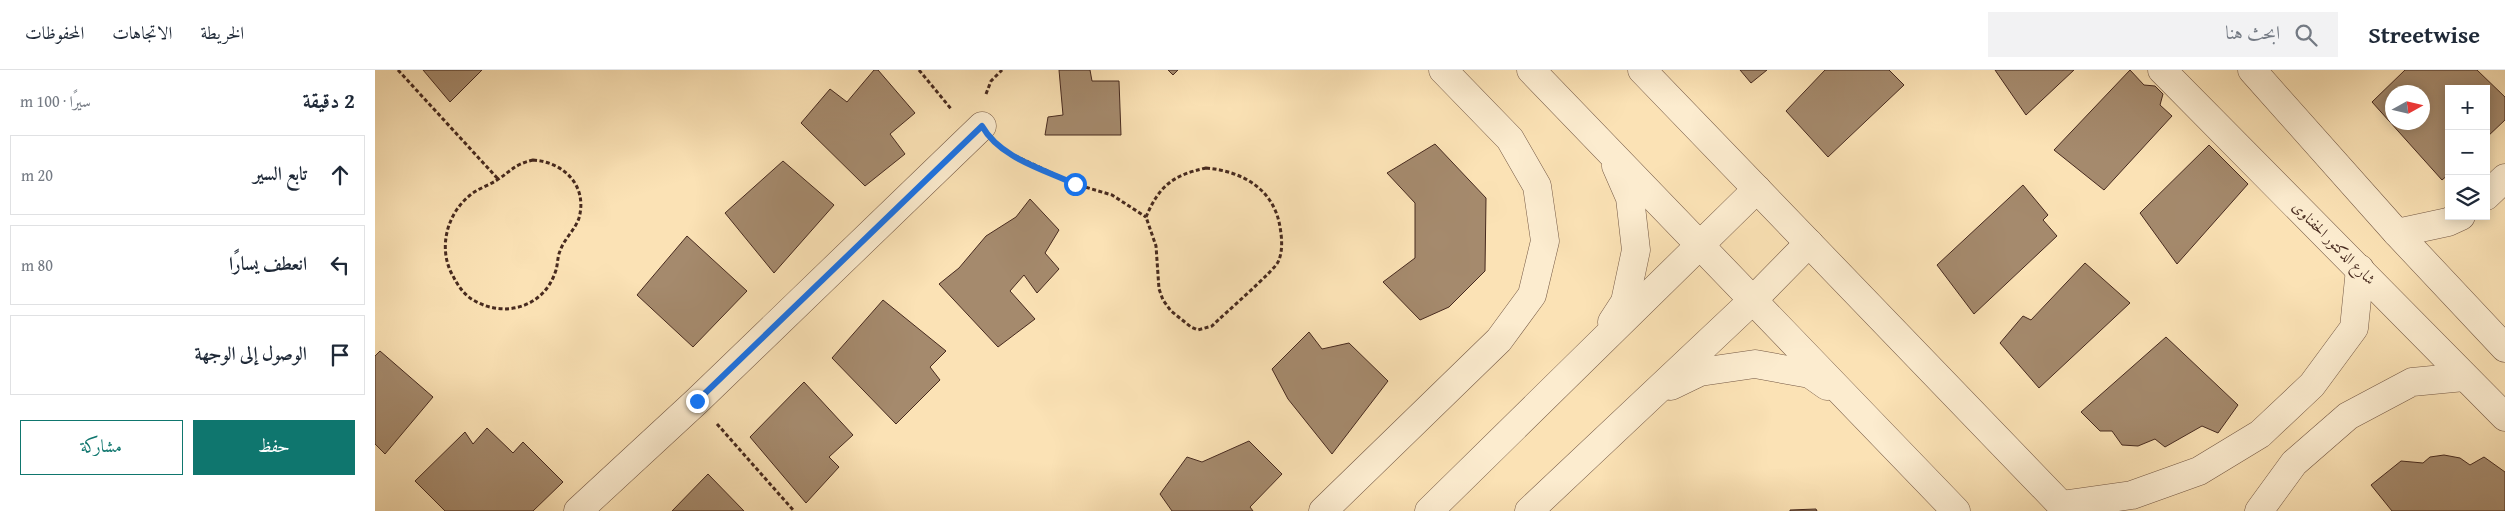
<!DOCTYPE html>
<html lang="ar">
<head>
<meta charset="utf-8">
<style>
  body { margin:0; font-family:"Gentium Book Plus",Amiri,serif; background:#f2f2f3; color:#1f2937; direction:rtl }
  .controls { position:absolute; right:15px; top:15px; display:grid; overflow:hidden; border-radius:0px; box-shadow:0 2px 12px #0003 }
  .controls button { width:45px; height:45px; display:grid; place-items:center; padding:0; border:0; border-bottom:1px solid #e0e1e3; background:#fff; color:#1f2937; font:25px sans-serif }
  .compass { position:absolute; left:2010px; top:15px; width:45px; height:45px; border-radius:50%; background:#fff; box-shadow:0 2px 12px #0003; rotate:82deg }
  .stop { position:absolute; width:15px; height:15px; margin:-11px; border:4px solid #1a73e8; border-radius:50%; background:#fff }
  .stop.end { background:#1a73e8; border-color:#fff; box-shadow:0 1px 5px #0008 }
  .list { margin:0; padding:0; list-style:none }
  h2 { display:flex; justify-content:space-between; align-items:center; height:65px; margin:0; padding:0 20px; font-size:21px }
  h2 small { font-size:16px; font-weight:400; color:#747a83 }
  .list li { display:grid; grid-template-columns:32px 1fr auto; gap:15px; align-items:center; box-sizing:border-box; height:80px; margin:0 10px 10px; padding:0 10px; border:1px solid #e0e1e3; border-radius:0px }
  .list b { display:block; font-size:19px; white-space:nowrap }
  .list em { font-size:16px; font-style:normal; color:#747a83 }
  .actions { display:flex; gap:10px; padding:15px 20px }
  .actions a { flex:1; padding:11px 0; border:1px solid #0f766e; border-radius:0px; text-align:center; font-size:18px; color:#0f766e }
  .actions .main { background:#0f766e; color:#fff }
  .icon { flex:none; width:28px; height:28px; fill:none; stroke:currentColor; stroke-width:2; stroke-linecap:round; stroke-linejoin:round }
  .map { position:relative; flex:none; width:2130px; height:441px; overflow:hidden; direction:ltr }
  header { display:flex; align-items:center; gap:30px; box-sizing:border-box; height:70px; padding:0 25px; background:#fff; border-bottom:1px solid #e0e1e3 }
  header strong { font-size:24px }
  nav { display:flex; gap:28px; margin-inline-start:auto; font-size:18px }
  .search { width:350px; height:45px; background:#f2f2f3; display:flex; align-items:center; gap:12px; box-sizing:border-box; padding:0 18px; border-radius:0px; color:#747a83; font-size:19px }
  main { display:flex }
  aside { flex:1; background:#fff }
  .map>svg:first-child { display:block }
</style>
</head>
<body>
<header>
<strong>Streetwise</strong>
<div class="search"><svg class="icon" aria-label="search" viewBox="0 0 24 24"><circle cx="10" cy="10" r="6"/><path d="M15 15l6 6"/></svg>ابحث هنا</div>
<nav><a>الخريطة</a><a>الاتجاهات</a><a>المحفوظات</a></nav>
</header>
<main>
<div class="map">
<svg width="2130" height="441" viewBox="0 0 2130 441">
  <rect width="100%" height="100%" fill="#fbe2b5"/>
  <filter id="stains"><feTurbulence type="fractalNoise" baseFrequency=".004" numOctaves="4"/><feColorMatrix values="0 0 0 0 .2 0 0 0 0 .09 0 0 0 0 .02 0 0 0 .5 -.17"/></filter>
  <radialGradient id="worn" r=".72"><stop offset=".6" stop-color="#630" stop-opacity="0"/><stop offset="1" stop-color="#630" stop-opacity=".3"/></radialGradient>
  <!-- building -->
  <g fill="#a58a6d" stroke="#472a1f" fill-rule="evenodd">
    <path d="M48,0H107L75,32Z"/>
    <path d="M499,0H503L540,43L515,64L530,84L490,116L426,53L455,19L472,32Z"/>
    <path d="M684,0H715L717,11H744L746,65H670L673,47L688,45Z"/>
    <path d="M793,0H803L798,5Z"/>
    <path d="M1365,0H1392L1376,13Z"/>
    <path d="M1450,0H1514L1529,15L1453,87L1411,41Z"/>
    <path d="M1620,0H1699L1651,45Z"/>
    <path d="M1755,0L1769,15L1780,16L1788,24L1785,35L1797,46L1729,120L1679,80Z"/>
    <path d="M2030,0H2102L2130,27V50L2111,68V19H2074V104L2067,110L1997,32ZM2018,22H2048V52H2018Z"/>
    <path d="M1060,74L1111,128L1110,201L1074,237L1045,250L1008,212L1040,188V133L1012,103Z"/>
    <path d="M1834,75L1873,114L1802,194L1765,143Z"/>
    <path d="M408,91L459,135L399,203L350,143Z"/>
    <path d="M1648,115L1673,145L1668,150L1682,166L1599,244L1562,195Z"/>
    <path d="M655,129L684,160L670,183L684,199L662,223L649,205L635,221L660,249L623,277L564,214L584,198L611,166L641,147Z"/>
    <path d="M312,166L372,221L318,277L262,225Z"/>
    <path d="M1710,193L1755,233L1664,318L1625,273L1648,246L1656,250Z"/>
    <path d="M508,230L571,281L555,297L565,310L521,354L457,288Z"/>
    <path d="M934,262L947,279L974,273L1013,311L957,384L913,329L897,299Z"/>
    <path d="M1791,267L1863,335L1843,363L1827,356L1790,377L1780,369L1763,376L1747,375L1737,361H1725L1706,342Z"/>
    <path d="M5,281L58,327L10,384L0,374V286Z"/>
    <path d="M429,312L478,365L454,387L464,397L431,433L375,367Z"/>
    <path d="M112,358L138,383L148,372L188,412L158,441H70L40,411L90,362L98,374Z"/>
    <path d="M874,371L907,404L875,437L878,441H797L785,424L812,387L827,392Z"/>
    <path d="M2069,385L2085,388L2095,395L2109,387L2130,402V441H2017L1996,415L2026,391L2048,393L2055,387Z"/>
    <path d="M333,404L369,441H297Z"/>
    <path d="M1441,439L1442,441H1415V440Z"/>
  </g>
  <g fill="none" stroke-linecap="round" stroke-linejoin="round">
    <!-- minor casing -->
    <g stroke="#745844" stroke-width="29">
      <g id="minor">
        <path d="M1156,0L1581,441"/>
        <path d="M1267,0L1692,441"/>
        <path d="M1787,0L2130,347"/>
        <path d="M1877,0L2022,163L2130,278"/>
        <path d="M2111,126L2130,108"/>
        <path d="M2022,163L2073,152L2086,146"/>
        <path d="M1237,252L1250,232L1261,180L1255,128L1241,96"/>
        <path d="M1296,316L1325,302L1380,294L1435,304L1452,316"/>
        <path d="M1686,435L1757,425L1824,401L1885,364L1937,315L1979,258L1985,199"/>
        <path d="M203,441L322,331L607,56"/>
        <path d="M948,441L1124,270L1157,225L1170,171L1162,116L1135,69L1068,0"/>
        <path d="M1054,441L1382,119"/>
        <path d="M1154,441L1378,230L1434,173"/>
        <path d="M1884,441L1919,393L1973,346L2037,312L2089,307"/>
      </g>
    </g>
    <!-- path -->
    <g stroke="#472a1f" stroke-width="3" stroke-dasharray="4 2.5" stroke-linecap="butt">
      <path d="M23,0L123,109"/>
      <path d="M544,0L577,40"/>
      <path d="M611,24L616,11L627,0"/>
      <path d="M628,80L700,114L737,125L771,147"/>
      <path d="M158,90C188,92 213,115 204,148C200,160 189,169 185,181C182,188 183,196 180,203C168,237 130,248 100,231C90,226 83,216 78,206C63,180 71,146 93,127C101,119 113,116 122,110C136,101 140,94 158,90Z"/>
      <path d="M831,98C867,101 899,119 905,157C907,168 908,182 903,192C899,201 848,245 837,256L823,260L816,257L796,241L788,230L784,219L781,176L771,147C784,116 798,105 831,98Z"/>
      <path d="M342,354L419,441"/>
    </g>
    <!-- minor -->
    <use href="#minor" stroke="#fceccf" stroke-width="28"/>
  </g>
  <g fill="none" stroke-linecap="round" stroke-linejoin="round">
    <!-- route -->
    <path stroke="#1a73e8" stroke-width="6" d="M322,331L607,56C625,88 668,99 700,114"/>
  </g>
  <g text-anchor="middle" stroke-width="4" stroke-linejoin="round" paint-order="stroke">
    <!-- street labels -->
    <g font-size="15" fill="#472a1f" stroke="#fceccf">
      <text transform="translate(1959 173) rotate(45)" y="5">شارع الدكتور الحفناوى</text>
    </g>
  </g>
  <rect width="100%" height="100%" filter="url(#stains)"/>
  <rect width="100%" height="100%" fill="url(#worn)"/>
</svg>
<div class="controls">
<button>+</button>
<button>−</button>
<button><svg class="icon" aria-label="layers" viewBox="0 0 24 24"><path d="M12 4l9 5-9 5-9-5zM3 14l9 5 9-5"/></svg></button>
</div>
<svg class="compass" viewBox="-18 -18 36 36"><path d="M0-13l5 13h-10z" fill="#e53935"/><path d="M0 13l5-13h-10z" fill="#747a83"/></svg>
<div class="stop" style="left:700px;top:114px"></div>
<div class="stop end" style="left:322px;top:331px"></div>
</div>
<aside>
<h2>2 دقيقة<small>سيرًا · 100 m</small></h2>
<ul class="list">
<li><svg class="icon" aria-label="ahead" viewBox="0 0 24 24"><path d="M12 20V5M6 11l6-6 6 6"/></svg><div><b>تابع السير</b></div><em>20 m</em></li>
<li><svg class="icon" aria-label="left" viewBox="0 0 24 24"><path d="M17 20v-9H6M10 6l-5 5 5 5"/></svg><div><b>انعطف يسارًا</b></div><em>80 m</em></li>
<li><svg class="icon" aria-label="arrive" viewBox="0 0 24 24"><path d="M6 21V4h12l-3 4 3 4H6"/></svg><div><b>الوصول إلى الوجهة</b></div></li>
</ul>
<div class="actions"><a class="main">حفظ</a><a>مشاركة</a></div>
</aside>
</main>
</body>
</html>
